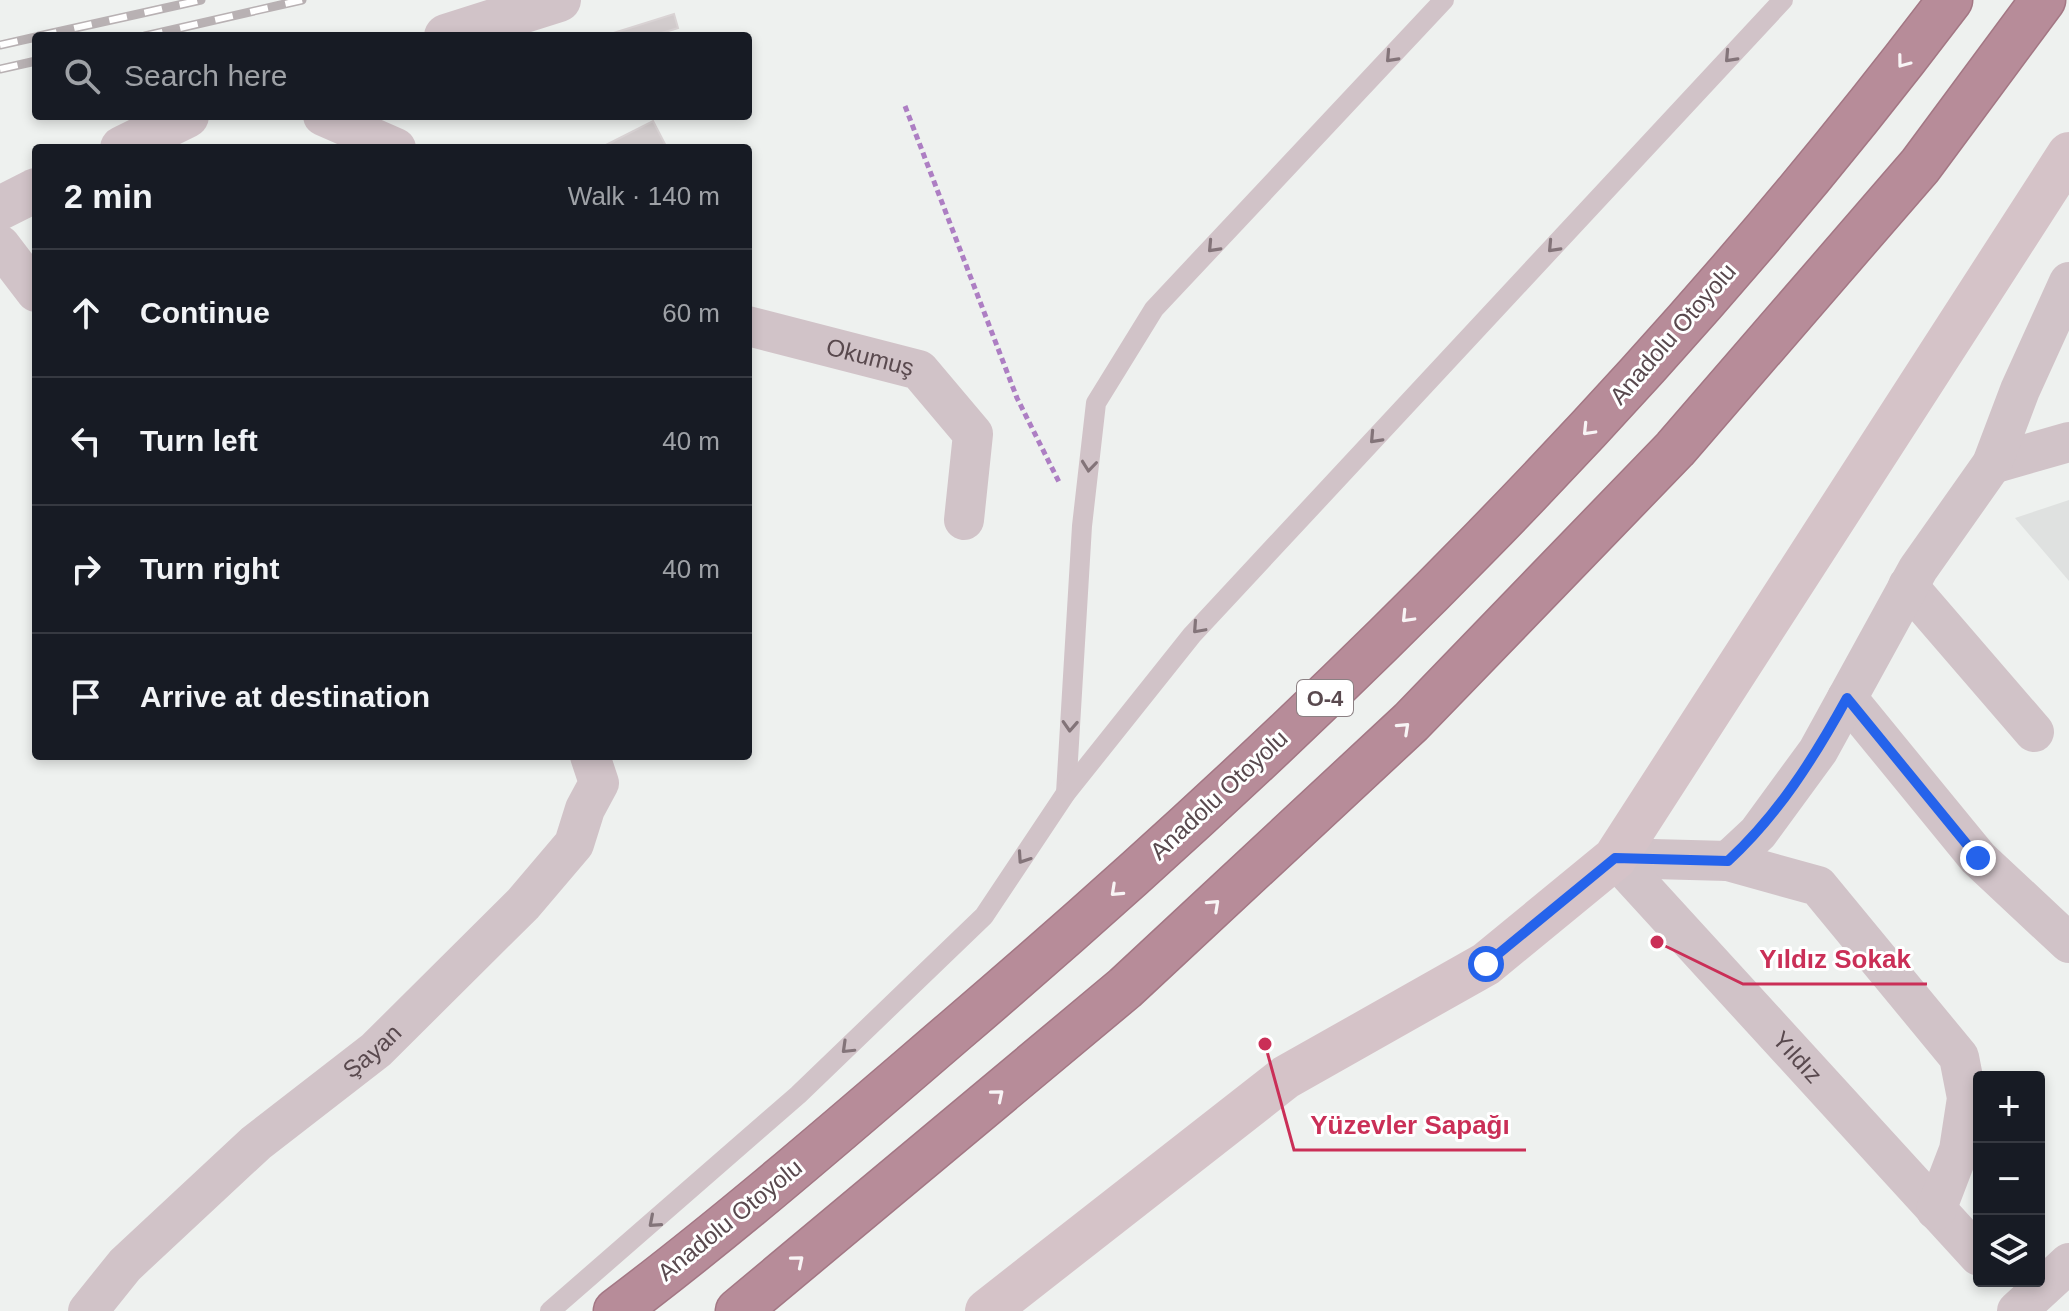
<!DOCTYPE html>
<html lang="en">
<head>
<meta charset="utf-8">
<style>
  body { margin:0; font-family:Helvetica,sans-serif; background:#242831; color:#f1f3f6 }
  .controls { position:absolute; right:24px; bottom:24px; display:grid; overflow:hidden; border-radius:8px; box-shadow:0 4px 12px #0003 }
  .controls button { width:72px; height:72px; display:grid; place-items:center; padding:0; border:0; border-bottom:2px solid #363941; background:#171b24; color:#f1f3f6; font:40px sans-serif }
  .stop { position:absolute; width:24px; height:24px; margin:-18px; border:6px solid #2563eb; border-radius:50%; background:#fff }
  .stop.end { background:#2563eb; border-color:#fff; box-shadow:0 2px 8px #0008 }
  .list { margin:0; padding:0; list-style:none }
  h2 { display:flex; justify-content:space-between; align-items:center; height:104px; margin:0; padding:0 32px; font-size:34px }
  h2 small { font-size:26px; font-weight:400; color:#9ea1a6 }
  .list li { display:grid; grid-template-columns:52px 1fr auto; gap:24px; align-items:center; box-sizing:border-box; height:128px; padding:0 32px; border-top:2px solid #363941 }
  .list b { display:block; font-size:30px; white-space:nowrap }
  .list em { font-size:26px; font-style:normal; color:#9ea1a6 }
  .icon { flex:none; width:44px; height:44px; fill:none; stroke:currentColor; stroke-width:2; stroke-linecap:round; stroke-linejoin:round }
  .map { position:relative; flex:none; width:2069px; height:1311px; overflow:hidden }
  .search { position:absolute; background:#171b24; box-shadow:0 4px 12px #0003; left:32px; top:32px; width:720px; height:88px; display:flex; align-items:center; gap:20px; box-sizing:border-box; padding:0 28px; border-radius:8px; color:#9ea1a6; font-size:30px }
  .panel { position:absolute; background:#171b24; box-shadow:0 4px 12px #0003; left:32px; top:144px; width:720px; height:616px; border-radius:8px }
  .map>svg:first-child { display:block }
</style>
</head>
<body>
<div class="map">
<svg width="2069" height="1311" viewBox="0 0 2069 1311">
  <rect width="100%" height="100%" fill="#eef1ef"/>
  <!-- education -->
  <path fill="#dfe1e0" d="M2069,500V581L2015,518Z"/>
  <!-- building -->
  <g fill="#d2cccd" stroke="#d9d3d4" stroke-width="2">
    <path d="M674,14L678,28L652,36H604Z"/>
    <path d="M653,121L667,148H600Z"/>
  </g>
  <g fill="none" stroke-linecap="round" stroke-linejoin="round">
    <!-- motorway casing -->
    <g stroke="#a37784" stroke-width="47">
      <g id="motorway">
        <path d="M616,1311C734,1222 845,1125 957,1029C1320,719 1662,381 1950,0"/>
        <path d="M738,1311L1125,988L1411,722L1675,449L1920,166L2043,0"/>
      </g>
    </g>
    <!-- path -->
    <path stroke="#ad7ec3" stroke-width="5" stroke-dasharray="6 4" stroke-linecap="butt" d="M905,106L1017,398L1059,482"/>
    <!-- service -->
    <g stroke="#d1c3c8" stroke-width="20">
      <path d="M1066,793L1082,526L1096,403L1154,309L1444,0"/>
      <path d="M550,1311L798,1095L984,916L1066,793L1192,635L1783,0"/>
    </g>
    <!-- minor -->
    <g stroke="#d1c3c8" stroke-width="40">
      <path d="M323,116L396,148"/>
      <path d="M0,245L36,292"/>
      <path id="s1" d="M748,326L919,370L973,434L964,520"/>
      <path d="M1992,464L2069,442"/>
      <path d="M1908,586L2034,732"/>
      <path d="M1847,698L1978,858L2069,943"/>
      <path d="M1615,858L1728,861L1758,833L1818,751L1918,569L1992,464L2020,390L2069,282"/>
      <path id="s2" d="M1615,858L1979,1256"/>
      <path d="M1728,861L1818,886L1959,1057L1967,1098L1959,1150L1936,1210"/>
      <path id="s3" d="M88,1311L125,1265L256,1143L376,1050L523,904L574,844L585,809L599,783L590,756"/>
      <path d="M2017,1311L2069,1263"/>
    </g>
    <!-- tertiary -->
    <g stroke="#d1c3c8" stroke-width="44">
      <path d="M446,36L559,0"/>
      <path d="M122,148L187,116"/>
      <path d="M0,208L36,190"/>
    </g>
    <!-- secondary -->
    <path stroke="#d5c3c8" stroke-width="44" d="M987,1311L1286,1077L1486,964L1615,858L2069,154"/>
    <!-- motorway -->
    <use href="#motorway" stroke="#b78c99" stroke-width="44"/>
    <!-- rail casing -->
    <g stroke="#b8b1b3" stroke-width="9">
      <g id="rail">
        <path d="M39,36L201,0"/>
        <path d="M145,36L302,0"/>
        <path d="M0,45L36,37"/>
        <path d="M0,69L36,61"/>
      </g>
    </g>
    <!-- rail -->
    <use href="#rail" stroke="#fff" stroke-width="6" stroke-dasharray="18" stroke-linecap="butt"/>
  </g>
  <!-- one-way arrows -->
  <defs><path id="oneway-chevron" d="M-2-3.5L2.5 0L-2 3.5" fill="none" stroke-width="1.6" stroke-linecap="round" stroke-linejoin="round" transform="scale(2)"/></defs>
  <g stroke="#837479">
    <use href="#oneway-chevron" transform="translate(1391 57) rotate(133)"/>
    <use href="#oneway-chevron" transform="translate(1730 57) rotate(133)"/>
    <use href="#oneway-chevron" transform="translate(1213 247) rotate(133)"/>
    <use href="#oneway-chevron" transform="translate(1553 247) rotate(133)"/>
    <use href="#oneway-chevron" transform="translate(1375 438) rotate(133)"/>
    <use href="#oneway-chevron" transform="translate(1089 466) rotate(96)"/>
    <use href="#oneway-chevron" transform="translate(1198 628) rotate(132)"/>
    <use href="#oneway-chevron" transform="translate(1070 726) rotate(93)"/>
    <use href="#oneway-chevron" transform="translate(1023 858) rotate(124)"/>
    <use href="#oneway-chevron" transform="translate(847 1048) rotate(136)"/>
    <use href="#oneway-chevron" transform="translate(654 1222) rotate(139)"/>
  </g>
  <g stroke="#f8f4f5">
    <use href="#oneway-chevron" transform="translate(1903 62) rotate(127)"/>
    <use href="#oneway-chevron" transform="translate(1588 430) rotate(134)"/>
    <use href="#oneway-chevron" transform="translate(1407 617) rotate(134)"/>
    <use href="#oneway-chevron" transform="translate(1404 728) rotate(-43)"/>
    <use href="#oneway-chevron" transform="translate(1116 891) rotate(137)"/>
    <use href="#oneway-chevron" transform="translate(1214 905) rotate(-43)"/>
    <use href="#oneway-chevron" transform="translate(998 1095) rotate(-40)"/>
    <use href="#oneway-chevron" transform="translate(798 1261) rotate(-40)"/>
  </g>
  <g fill="none" stroke-linecap="round" stroke-linejoin="round">
    <!-- route -->
    <path stroke="#2563eb" stroke-width="10" d="M1486,964L1615,858L1728,861C1778,815 1814,758 1847,698L1978,858"/>
  </g>
  <g text-anchor="middle" stroke-width="6" stroke-linejoin="round" paint-order="stroke">
    <!-- shield labels -->
    <rect fill="#fff" stroke="#8b8083" stroke-width="2" x="1297" y="680" width="56" height="36" rx="6"/>
    <g font-size="22" font-weight="bold" fill="#59494e">
      <text x="1325" y="706">O-4</text>
    </g>
    <!-- street labels -->
    <g font-size="24" fill="#59494e" stroke="#fff">
      <text transform="translate(1673 334) rotate(-49)" y="8">Anadolu Otoyolu</text>
      <text dy="8" stroke="none"><textPath href="#s1" startOffset="126">Okumuş</textPath></text>
      <text transform="translate(1219 795) rotate(-43)" y="8">Anadolu Otoyolu</text>
      <text dy="8" stroke="none"><textPath href="#s3" startOffset="386">Şayan</textPath></text>
      <text dy="8" stroke="none"><textPath href="#s2" startOffset="270">Yıldız</textPath></text>
      <text transform="translate(730 1220) rotate(-39)" y="8">Anadolu Otoyolu</text>
    </g>
  </g>
  <!-- callouts -->
  <path fill="none" stroke="#ca2f57" stroke-width="3" d="M1657 942L1743 984H1927M1265 1044L1294 1150H1526"/>
  <g fill="#ca2f57" stroke="#fff" stroke-width="3">
    <circle cx="1657" cy="942" r="8"/>
    <circle cx="1265" cy="1044" r="8"/>
  </g>
  <g font-size="26" text-anchor="middle" font-weight="bold" fill="#ca2f57" stroke="#fff" stroke-width="6" stroke-linejoin="round" paint-order="stroke">
    <text x="1835" y="968">Yıldız Sokak</text>
    <text x="1410" y="1134">Yüzevler Sapağı</text>
  </g>
</svg>
<div class="controls">
<button>+</button>
<button>−</button>
<button><svg class="icon" aria-label="layers" viewBox="0 0 24 24"><path d="M12 4l9 5-9 5-9-5zM3 14l9 5 9-5"/></svg></button>
</div>
<div class="stop" style="left:1486px;top:964px"></div>
<div class="stop end" style="left:1978px;top:858px"></div>
<div class="search"><svg class="icon" aria-label="search" viewBox="0 0 24 24"><circle cx="10" cy="10" r="6"/><path d="M15 15l6 6"/></svg>Search here</div>
<section class="panel">
<h2>2 min<small>Walk · 140 m</small></h2>
<ul class="list">
<li><svg class="icon" aria-label="ahead" viewBox="0 0 24 24"><path d="M12 20V5M6 11l6-6 6 6"/></svg><div><b>Continue</b></div><em>60 m</em></li>
<li><svg class="icon" aria-label="left" viewBox="0 0 24 24"><path d="M17 20v-9H6M10 6l-5 5 5 5"/></svg><div><b>Turn left</b></div><em>40 m</em></li>
<li><svg class="icon" aria-label="right" viewBox="0 0 24 24"><path d="M7 20v-9h11M14 6l5 5-5 5"/></svg><div><b>Turn right</b></div><em>40 m</em></li>
<li><svg class="icon" aria-label="arrive" viewBox="0 0 24 24"><path d="M6 21V4h12l-3 4 3 4H6"/></svg><div><b>Arrive at destination</b></div></li>
</ul>
</section>
</div>
</body>
</html>
